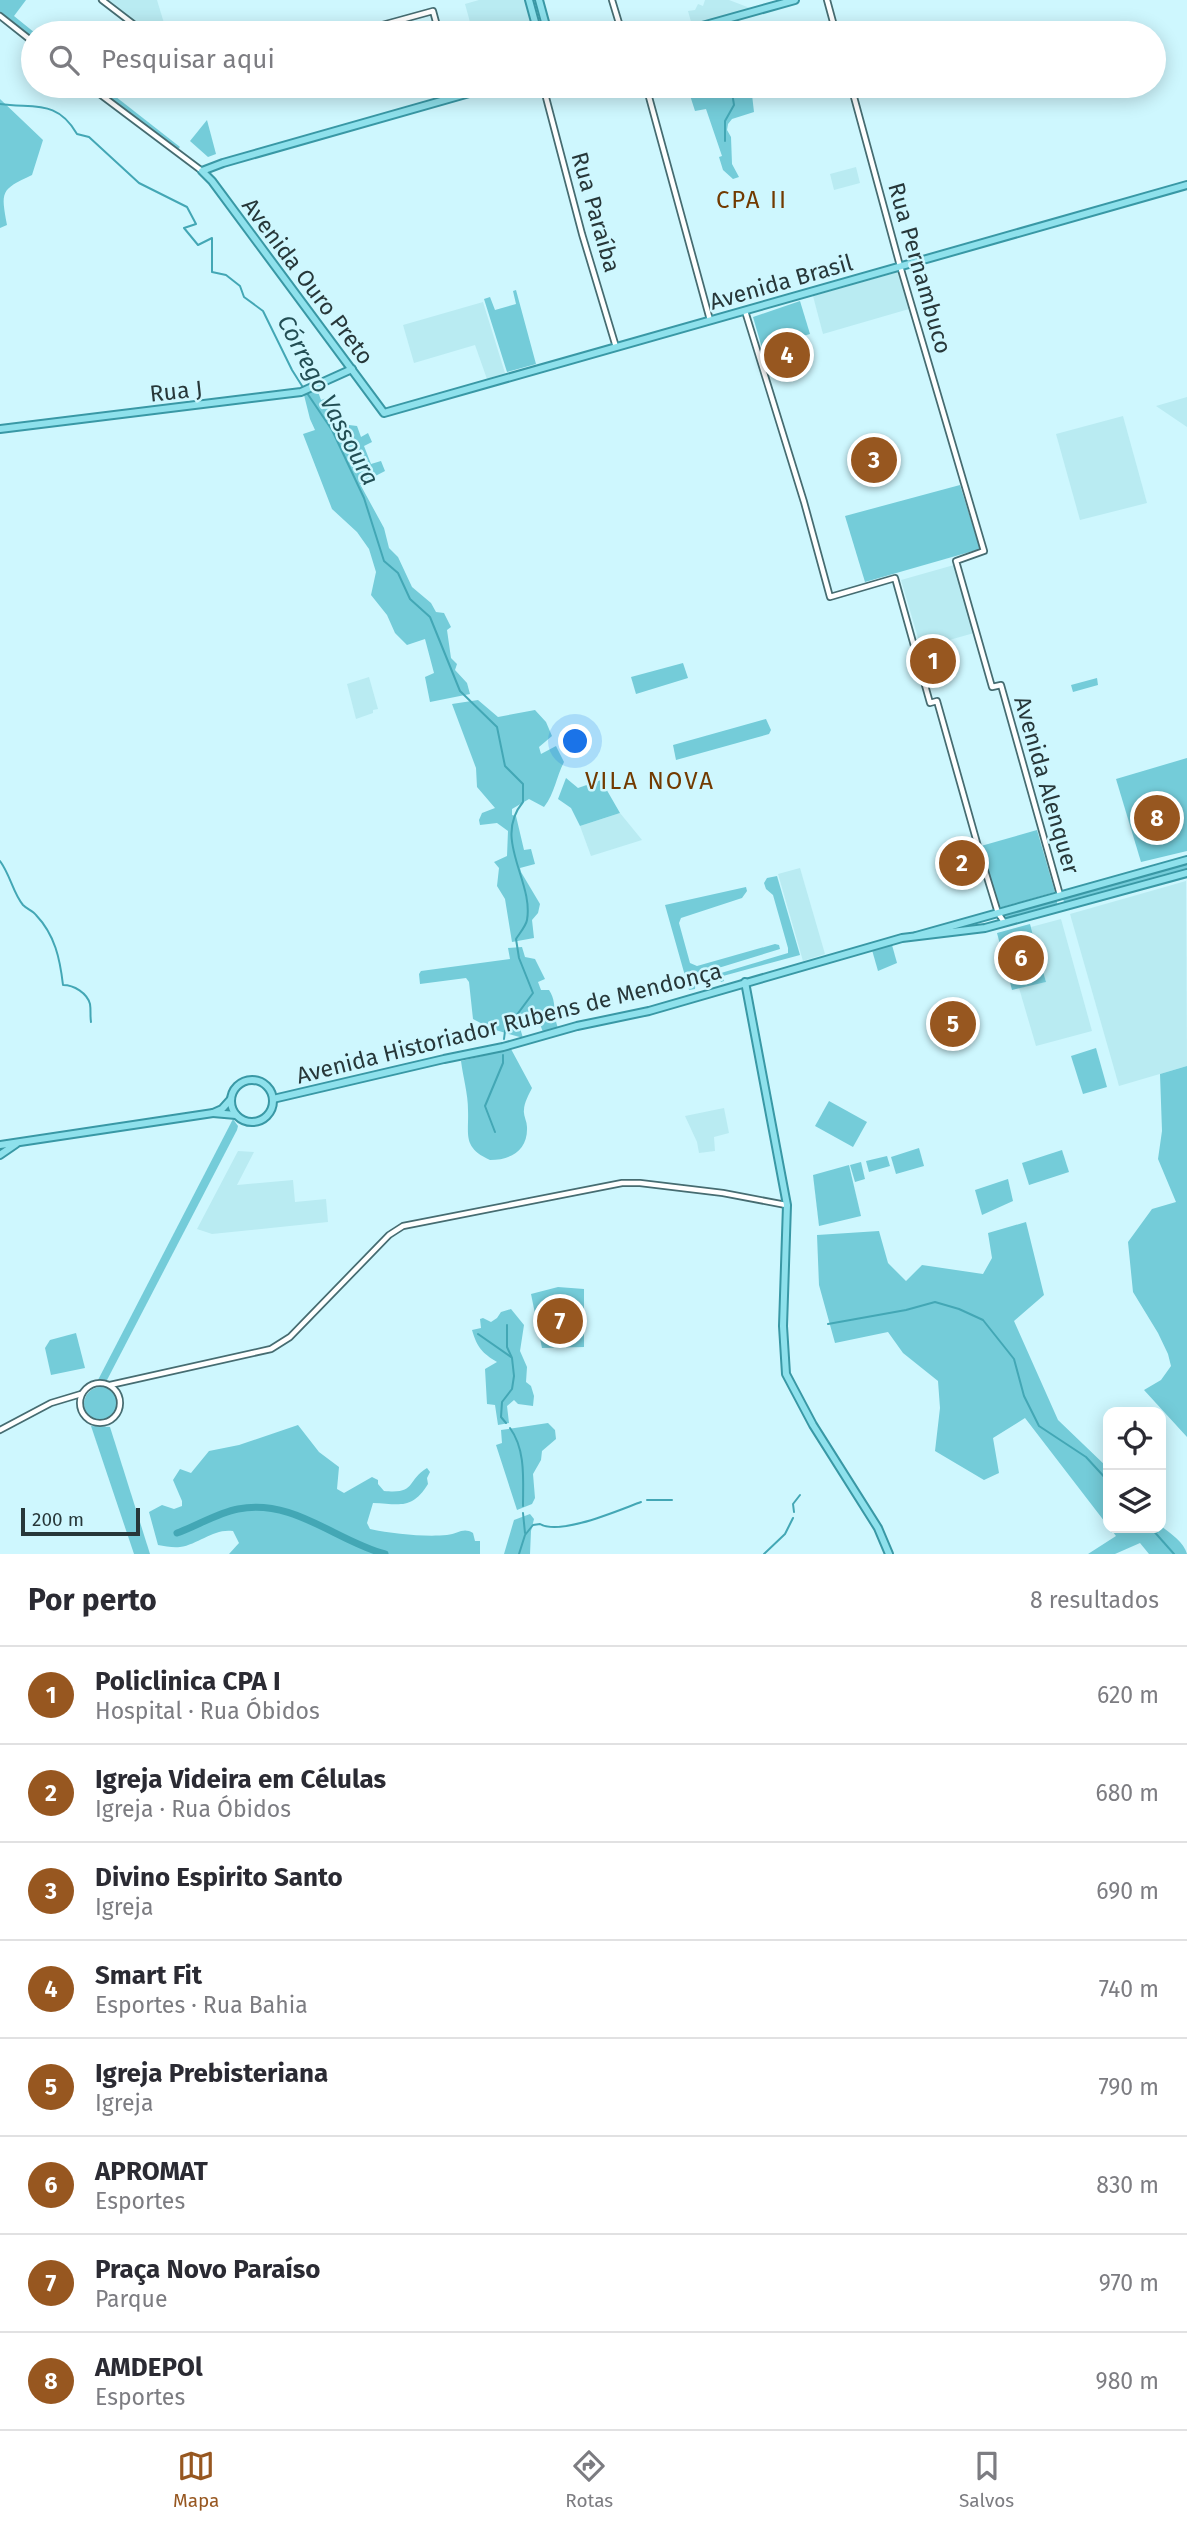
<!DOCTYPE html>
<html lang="pt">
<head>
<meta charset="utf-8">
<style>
  body { margin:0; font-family:"Fira Sans",sans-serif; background:#f7f7f7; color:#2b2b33 }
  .controls { position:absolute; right:21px; bottom:21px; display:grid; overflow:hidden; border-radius:14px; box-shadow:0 4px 18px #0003 }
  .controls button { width:63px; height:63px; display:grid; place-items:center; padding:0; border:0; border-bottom:2px solid #e1e1e2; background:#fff; color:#2b2b33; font:35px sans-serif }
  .scale { position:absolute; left:21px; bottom:18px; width:119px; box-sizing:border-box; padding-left:7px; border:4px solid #273739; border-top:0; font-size:19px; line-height:24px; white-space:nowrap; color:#273739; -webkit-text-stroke:5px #cef7fe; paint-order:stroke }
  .you { position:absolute; left:576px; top:742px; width:24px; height:24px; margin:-18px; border:5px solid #fff; border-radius:50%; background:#1a73e8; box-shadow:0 0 0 10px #1a73e833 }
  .badge { display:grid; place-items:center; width:46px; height:46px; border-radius:50%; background:#975720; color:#fff; font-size:23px; font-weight:700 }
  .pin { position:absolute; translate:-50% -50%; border:4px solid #fff; box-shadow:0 2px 7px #0006 }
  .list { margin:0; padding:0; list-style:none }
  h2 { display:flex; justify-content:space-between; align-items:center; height:91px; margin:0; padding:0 28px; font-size:30px }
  h2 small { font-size:23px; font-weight:400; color:#7c7c81 }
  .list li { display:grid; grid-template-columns:46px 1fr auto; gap:21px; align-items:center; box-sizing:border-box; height:98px; padding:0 28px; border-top:2px solid #e1e1e2 }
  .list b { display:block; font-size:26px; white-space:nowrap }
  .list p { margin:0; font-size:23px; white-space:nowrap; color:#7c7c81 }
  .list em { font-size:23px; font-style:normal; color:#7c7c81 }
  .icon { flex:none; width:38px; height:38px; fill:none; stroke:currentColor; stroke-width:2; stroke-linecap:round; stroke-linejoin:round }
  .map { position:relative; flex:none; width:1187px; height:1554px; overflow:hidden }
  .search { position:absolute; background:#fff; box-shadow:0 4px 18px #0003; left:21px; right:21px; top:21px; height:77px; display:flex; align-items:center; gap:18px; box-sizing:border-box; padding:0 24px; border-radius:38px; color:#7c7c81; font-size:26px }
  .sheet { height:875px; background:#fff }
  nav { display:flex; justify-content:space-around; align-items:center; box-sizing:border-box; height:98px; border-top:2px solid #e1e1e2; background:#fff; font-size:19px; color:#7c7c81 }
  nav a { display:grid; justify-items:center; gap:4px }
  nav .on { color:#975720 }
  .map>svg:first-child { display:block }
</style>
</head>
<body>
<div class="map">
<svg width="1187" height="1554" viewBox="0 0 1187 1554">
  <rect width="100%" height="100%" fill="#cef7fe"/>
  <!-- built -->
  <g fill="#b9ebf2">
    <path d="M108,0H157L167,33H150Z"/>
    <path d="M479,0H526L536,33H473L465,4Z"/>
    <path d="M705,0H729L750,8L692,25L688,11L695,10L698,4L703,6Z"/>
    <path d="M856,167L860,183L834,190L830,174Z"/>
    <path d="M898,272L909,309L823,334L813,296Z"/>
    <path d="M483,302L505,373L487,379L475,345L414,363L403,325Z"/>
    <path d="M1187,397V427L1156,406Z"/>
    <path d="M1123,416L1147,503L1080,520L1056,434Z"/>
    <path d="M954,565L974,633L921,648L901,580Z"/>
    <path d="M369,677L378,709L373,710V713L356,719L347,684Z"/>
    <path d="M620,813L642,840L591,856L580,826Z"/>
    <path d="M800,868L825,954L803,961L778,874Z"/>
    <path d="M1186,881L1187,1066L1119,1086L1070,914Z"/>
    <path d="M1061,919L1092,1031L1036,1046L1019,988L1046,982L1031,927Z"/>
    <path d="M724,1108L729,1133L714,1137L715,1151L699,1153L697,1142L685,1116Z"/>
    <path d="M238,1151L254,1152L237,1185L293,1180L295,1202L326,1199L328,1222L212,1234L197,1229Z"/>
  </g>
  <!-- green -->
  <g fill="#74ccd9">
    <path d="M0,0H26L14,16L35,33H33V41L0,15Z"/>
    <path d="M92,86H102L180,147L176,151Z"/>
    <path d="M687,86H751L754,112L732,119L728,124L727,130L731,137L732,164L739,177L733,179L723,170L719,157L722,156L706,109L695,111Z"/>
    <path d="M0,99L43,140L32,175C0,190 1,191 7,225L0,228Z"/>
    <path d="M207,120L216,154L208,157L190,141Z"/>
    <path d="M516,290L536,364L507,372L484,299L490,297L495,310L516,304L513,291Z"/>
    <path d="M800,301L810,334L762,348L753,317Z"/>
    <path d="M317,389L321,400L327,398L332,408L328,411L333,423L357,426L361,437L368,433L372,442L364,446L371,464L381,461L385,471L360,484L384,528L389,548L398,557L412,587L431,603L436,612L444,613L451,627L447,630L451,658L457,664L455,670L467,683L470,694L430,702L425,677L434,673L425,639L407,645L395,633L387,615L371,595L376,572L369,549L357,532L332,509L303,434L315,430L310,419L304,395Z"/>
    <path d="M960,485L980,549L865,582L845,516Z"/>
    <path d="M683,663L688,678L636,694L631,677Z"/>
    <path d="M1097,678L1098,685L1073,692L1071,685Z"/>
    <path d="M478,700L498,717L535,710L546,722L552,736L539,747L541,754L556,746L564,762C556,777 555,793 544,807L529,799L512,809V815L516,816L524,850L531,849L535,864L520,868L521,872L540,904L538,913L532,920L534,938L512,942L505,899L497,886L499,868L494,862L507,856L508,831L497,823L480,825L479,820L482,813L495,808L477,787L476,768L452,704Z"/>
    <path d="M766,719L771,730L769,734L676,760L673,745Z"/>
    <path d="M1187,758V851L1141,862L1116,779Z"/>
    <path d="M566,778L578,788L601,780L620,813L580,826L571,808L558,799Z"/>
    <path d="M1037,830L1055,892L999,908L981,846Z"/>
    <path d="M1187,863V869L1064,903L1063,897Z"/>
    <path d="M777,876L800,955L723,976L724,981L721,982L719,977L711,979V976L788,953V948L773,895L766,889L764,883L767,878Z"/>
    <path d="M746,887L747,891L742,898L681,918L679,923L690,963L697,966L775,944L779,945L780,949L702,973L696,979L695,989L689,990L665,905Z"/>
    <path d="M1057,899V904L1007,919L1003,914Z"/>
    <path d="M1030,924L1046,982L1012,990L997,933Z"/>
    <path d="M892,945L897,963L878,971L872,950Z"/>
    <path d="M522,947L525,957L535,959L545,979L538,982L541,990H549C557,1001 553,1016 558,1028L543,1032L536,1014L525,1018L523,1013L518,1021L523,1038L492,1029L473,1019L469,982L466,978L420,984L419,974L421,971L510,959L508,948Z"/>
    <path d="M1096,1048L1107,1087L1083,1094L1071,1056Z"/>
    <path d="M511,1049L532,1088C529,1094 524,1103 524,1110C523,1115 527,1121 527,1127C528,1150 511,1160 490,1160C462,1147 469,1135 468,1110C468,1094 463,1077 461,1061Z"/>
    <path d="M1187,1066V1437L1144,1390L1161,1380L1171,1366L1168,1354L1158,1333L1133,1292L1128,1242L1152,1209L1176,1202L1158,1159L1162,1131L1160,1074Z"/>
    <path d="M829,1101L867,1122L853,1147L815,1126Z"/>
    <path d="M233,1119L238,1126L237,1130L107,1380H98Z"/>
    <path d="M919,1148L924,1166L896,1174L891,1157Z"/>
    <path d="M1062,1150L1069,1172L1029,1185L1022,1163Z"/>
    <path d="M887,1156L890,1166L869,1172L866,1161Z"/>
    <path d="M861,1162L865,1179L855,1182L850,1165Z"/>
    <path d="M849,1165L861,1216L819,1226L813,1175Z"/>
    <path d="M1008,1179L1013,1201L982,1215L975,1190Z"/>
    <path d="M1026,1222L1044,1295L1014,1321L1058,1420L1108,1468V1526L1025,1418L993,1438L999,1473L984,1480L935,1451L940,1408L938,1381L903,1353L888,1332L835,1343L819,1285L817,1235L879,1231L888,1263L906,1281L922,1265L983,1274L992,1258L988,1233Z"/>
    <path d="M558,1287L584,1289V1347L542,1348L531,1294Z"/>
    <path d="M511,1309L524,1325L520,1351L527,1367L526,1382L531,1386L534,1396L533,1406L518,1404L514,1400L507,1406L509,1423L498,1425L495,1405L487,1404L485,1369L497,1362C482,1353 477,1347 472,1330L481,1328L480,1319L483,1318L491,1322L497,1318L501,1312Z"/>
    <path d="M76,1333L85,1368L51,1375L45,1348L50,1340Z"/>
    <circle cx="101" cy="1404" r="17"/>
    <path d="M548,1423L555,1430L556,1439L542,1451L541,1460L533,1474L535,1498L532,1504L517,1510L496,1445L502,1443L501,1430Z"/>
    <path d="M298,1425L319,1452L339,1467L337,1489L344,1493L372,1477L378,1480V1484L384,1491C417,1494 405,1482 427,1468L430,1472L427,1478L428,1484C412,1510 400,1504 373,1503L367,1523L370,1529C393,1534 425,1537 447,1535C458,1534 463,1527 473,1533L475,1541H480V1554H229L239,1543L233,1531C214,1528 199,1544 180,1547C173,1548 165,1546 158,1545L149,1512L162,1505L174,1509L182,1506V1501L173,1480L180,1469L191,1473L209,1451L239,1445Z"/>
    <path d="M91,1426L110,1427L150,1554H134Z"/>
    <path d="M530,1514L534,1519L531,1531L530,1554H504L514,1520Z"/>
    <path d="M1161,1526C1171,1534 1184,1542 1187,1554H1149L1140,1543L1115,1554H1088L1116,1536L1110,1528Z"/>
  </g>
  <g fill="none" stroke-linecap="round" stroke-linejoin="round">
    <!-- stream -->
    <g stroke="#43a7b5" stroke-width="2">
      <path d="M710,29L711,33"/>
      <path d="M0,104C34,109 57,99 77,134L89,137L139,183L187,207L196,224L184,228L198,245L212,238V272L226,275L240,286L244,297L263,311L292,370L304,389"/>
      <path d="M725,141V121L734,105L731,86"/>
      <path d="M307,393L332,430L364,498L384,561L398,573L410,599L430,617L460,691L497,727L505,766L523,784V802C492,839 534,881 527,920C526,926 519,934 516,939L519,958L533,993L505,1031L504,1039"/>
      <path d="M0,861C10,874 13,893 23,905C27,909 33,911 36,915C55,935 60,959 63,985C74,985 87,993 90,1004C91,1010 90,1016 91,1022"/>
      <path d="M495,1132L485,1106L503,1063V1055"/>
      <path d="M828,1324L906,1310L935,1302L959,1309L983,1320L1014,1359L1024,1396L1039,1426L1086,1457L1108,1481"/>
      <path d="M478,1334L511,1357"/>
      <path d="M506,1423L501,1417L502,1402L512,1389L514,1376L512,1358L507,1347V1325"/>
      <path d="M510,1428C526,1450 523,1480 523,1506"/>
      <path d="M647,1500H672"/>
      <path d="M794,1512L793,1504L800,1495"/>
      <path d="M523,1513L525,1533"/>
      <path d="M1151,1528L1174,1554"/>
      <path d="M519,1554L525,1535L533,1525L540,1524C560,1536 619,1510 641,1502"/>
      <path d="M764,1554L785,1534L793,1518"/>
    </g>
    <!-- river -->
    <path stroke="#43a7b5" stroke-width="7" d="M177,1533C197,1526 217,1513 238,1509C293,1498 336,1541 385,1554"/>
    <!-- minor casing -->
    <g stroke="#466c71" stroke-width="8">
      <g id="minor">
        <path d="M102,0L145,33"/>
        <path d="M612,0L622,33"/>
        <path d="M827,0L836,33"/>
        <path d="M0,16L33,42"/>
        <path d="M353,33L433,11L439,33"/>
        <path d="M89,86L202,171"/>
        <path d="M454,86L457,96"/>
        <path d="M543,86L582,234L616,347"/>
        <path d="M646,86L710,320"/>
        <path d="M851,86L900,266L984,551L956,561L992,687L1001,685L1060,895"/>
        <path d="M745,311L804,502L830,597L895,578L930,703L937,701L983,864L998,913L1004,922"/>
        <circle cx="100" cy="1403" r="20"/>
        <path d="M110,1385L271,1349L290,1337L389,1235L403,1226L622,1183H640L723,1193L786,1205"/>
        <path d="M0,1430L51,1403L81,1394"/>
      </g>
    </g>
    <!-- major casing -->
    <g stroke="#3998a5" stroke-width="10">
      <g id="major">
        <path d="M529,0L538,33"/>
        <path d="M539,0L548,33"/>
        <path d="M677,33L795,0"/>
        <path d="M494,86L223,163L202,171L212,181L384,413L1187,185"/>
        <path d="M0,429L301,392L352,369"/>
        <path d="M916,936L1187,860"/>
        <path d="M745,982L787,1205L783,1326L786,1374L813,1425L878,1528L889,1554"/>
        <circle cx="252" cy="1101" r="21"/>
        <path d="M231,1099L222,1109L213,1113L236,1115"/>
        <path d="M273,1099L444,1059L503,1047L577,1026L649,1011L902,938L985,928L1187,873"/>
        <path d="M0,1145L213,1113"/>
        <path d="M0,1155L16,1144"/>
      </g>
    </g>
    <!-- minor -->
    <use href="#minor" stroke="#fff" stroke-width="4.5"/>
    <!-- major -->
    <use href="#major" stroke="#8ee1ec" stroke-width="6"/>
  </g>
  <g text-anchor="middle" stroke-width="5" stroke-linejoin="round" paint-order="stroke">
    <!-- street labels -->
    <g font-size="23" fill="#273739" stroke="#cef7fe">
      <text transform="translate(596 212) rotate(74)" y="8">Rua Paraíba</text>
      <text transform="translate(920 268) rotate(74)" y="8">Rua Pernambuco</text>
      <text transform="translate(308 281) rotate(53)" y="8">Avenida Ouro Preto</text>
      <text transform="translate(781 282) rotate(-16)" y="8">Avenida Brasil</text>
      <text transform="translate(176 391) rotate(-6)" y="8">Rua J</text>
      <text transform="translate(1047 785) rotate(74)" y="8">Avenida Alenquer</text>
      <text transform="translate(509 1023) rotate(-14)" y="8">Avenida Historiador Rubens de Mendonça</text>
    </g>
    <!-- neighbourhood labels -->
    <g font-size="24" letter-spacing="2" fill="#723a00" stroke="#cef7fe">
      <text x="752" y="208">CPA II</text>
      <text x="650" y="789">VILA NOVA</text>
    </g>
    <!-- water labels -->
    <g font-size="24" font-style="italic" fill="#224e54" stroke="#cef7fe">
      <text transform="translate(328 400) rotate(62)" y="8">Córrego Vassoura</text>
    </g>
  </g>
</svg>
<div class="controls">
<button><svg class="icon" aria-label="locate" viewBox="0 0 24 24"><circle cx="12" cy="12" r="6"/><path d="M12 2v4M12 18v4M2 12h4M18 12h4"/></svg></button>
<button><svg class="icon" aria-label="layers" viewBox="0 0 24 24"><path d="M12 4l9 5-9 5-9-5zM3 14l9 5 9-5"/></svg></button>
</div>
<div class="scale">200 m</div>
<div class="you"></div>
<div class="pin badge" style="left:933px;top:661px">1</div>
<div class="pin badge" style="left:962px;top:863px">2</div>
<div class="pin badge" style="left:874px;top:460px">3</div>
<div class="pin badge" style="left:787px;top:355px">4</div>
<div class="pin badge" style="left:953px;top:1024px">5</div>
<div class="pin badge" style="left:1021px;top:958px">6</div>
<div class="pin badge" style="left:560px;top:1321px">7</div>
<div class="pin badge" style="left:1157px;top:818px">8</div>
<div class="search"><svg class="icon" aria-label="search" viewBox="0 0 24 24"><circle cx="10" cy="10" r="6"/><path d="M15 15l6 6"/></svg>Pesquisar aqui</div>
</div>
<section class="sheet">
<h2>Por perto<small>8 resultados</small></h2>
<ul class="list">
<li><span class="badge">1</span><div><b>Policlinica CPA I</b><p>Hospital · Rua Óbidos</p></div><em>620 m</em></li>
<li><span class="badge">2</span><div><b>Igreja Videira em Células</b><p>Igreja · Rua Óbidos</p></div><em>680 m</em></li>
<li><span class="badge">3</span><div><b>Divino Espirito Santo</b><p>Igreja</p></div><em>690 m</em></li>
<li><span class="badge">4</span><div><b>Smart Fit</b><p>Esportes · Rua Bahia</p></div><em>740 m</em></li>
<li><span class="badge">5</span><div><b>Igreja Prebisteriana</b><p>Igreja</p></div><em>790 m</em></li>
<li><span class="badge">6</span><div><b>APROMAT</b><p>Esportes</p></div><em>830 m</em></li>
<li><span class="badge">7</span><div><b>Praça Novo Paraíso</b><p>Parque</p></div><em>970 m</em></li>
<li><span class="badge">8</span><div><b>AMDEPOl</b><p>Esportes</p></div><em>980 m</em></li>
</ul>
</section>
<nav>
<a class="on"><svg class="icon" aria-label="map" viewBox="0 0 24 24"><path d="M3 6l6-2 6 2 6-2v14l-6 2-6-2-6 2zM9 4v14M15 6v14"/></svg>Mapa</a>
<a><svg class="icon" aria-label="directions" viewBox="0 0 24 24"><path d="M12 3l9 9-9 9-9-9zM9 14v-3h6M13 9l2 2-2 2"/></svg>Rotas</a>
<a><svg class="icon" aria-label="saved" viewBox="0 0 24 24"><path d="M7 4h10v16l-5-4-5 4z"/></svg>Salvos</a>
</nav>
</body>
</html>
